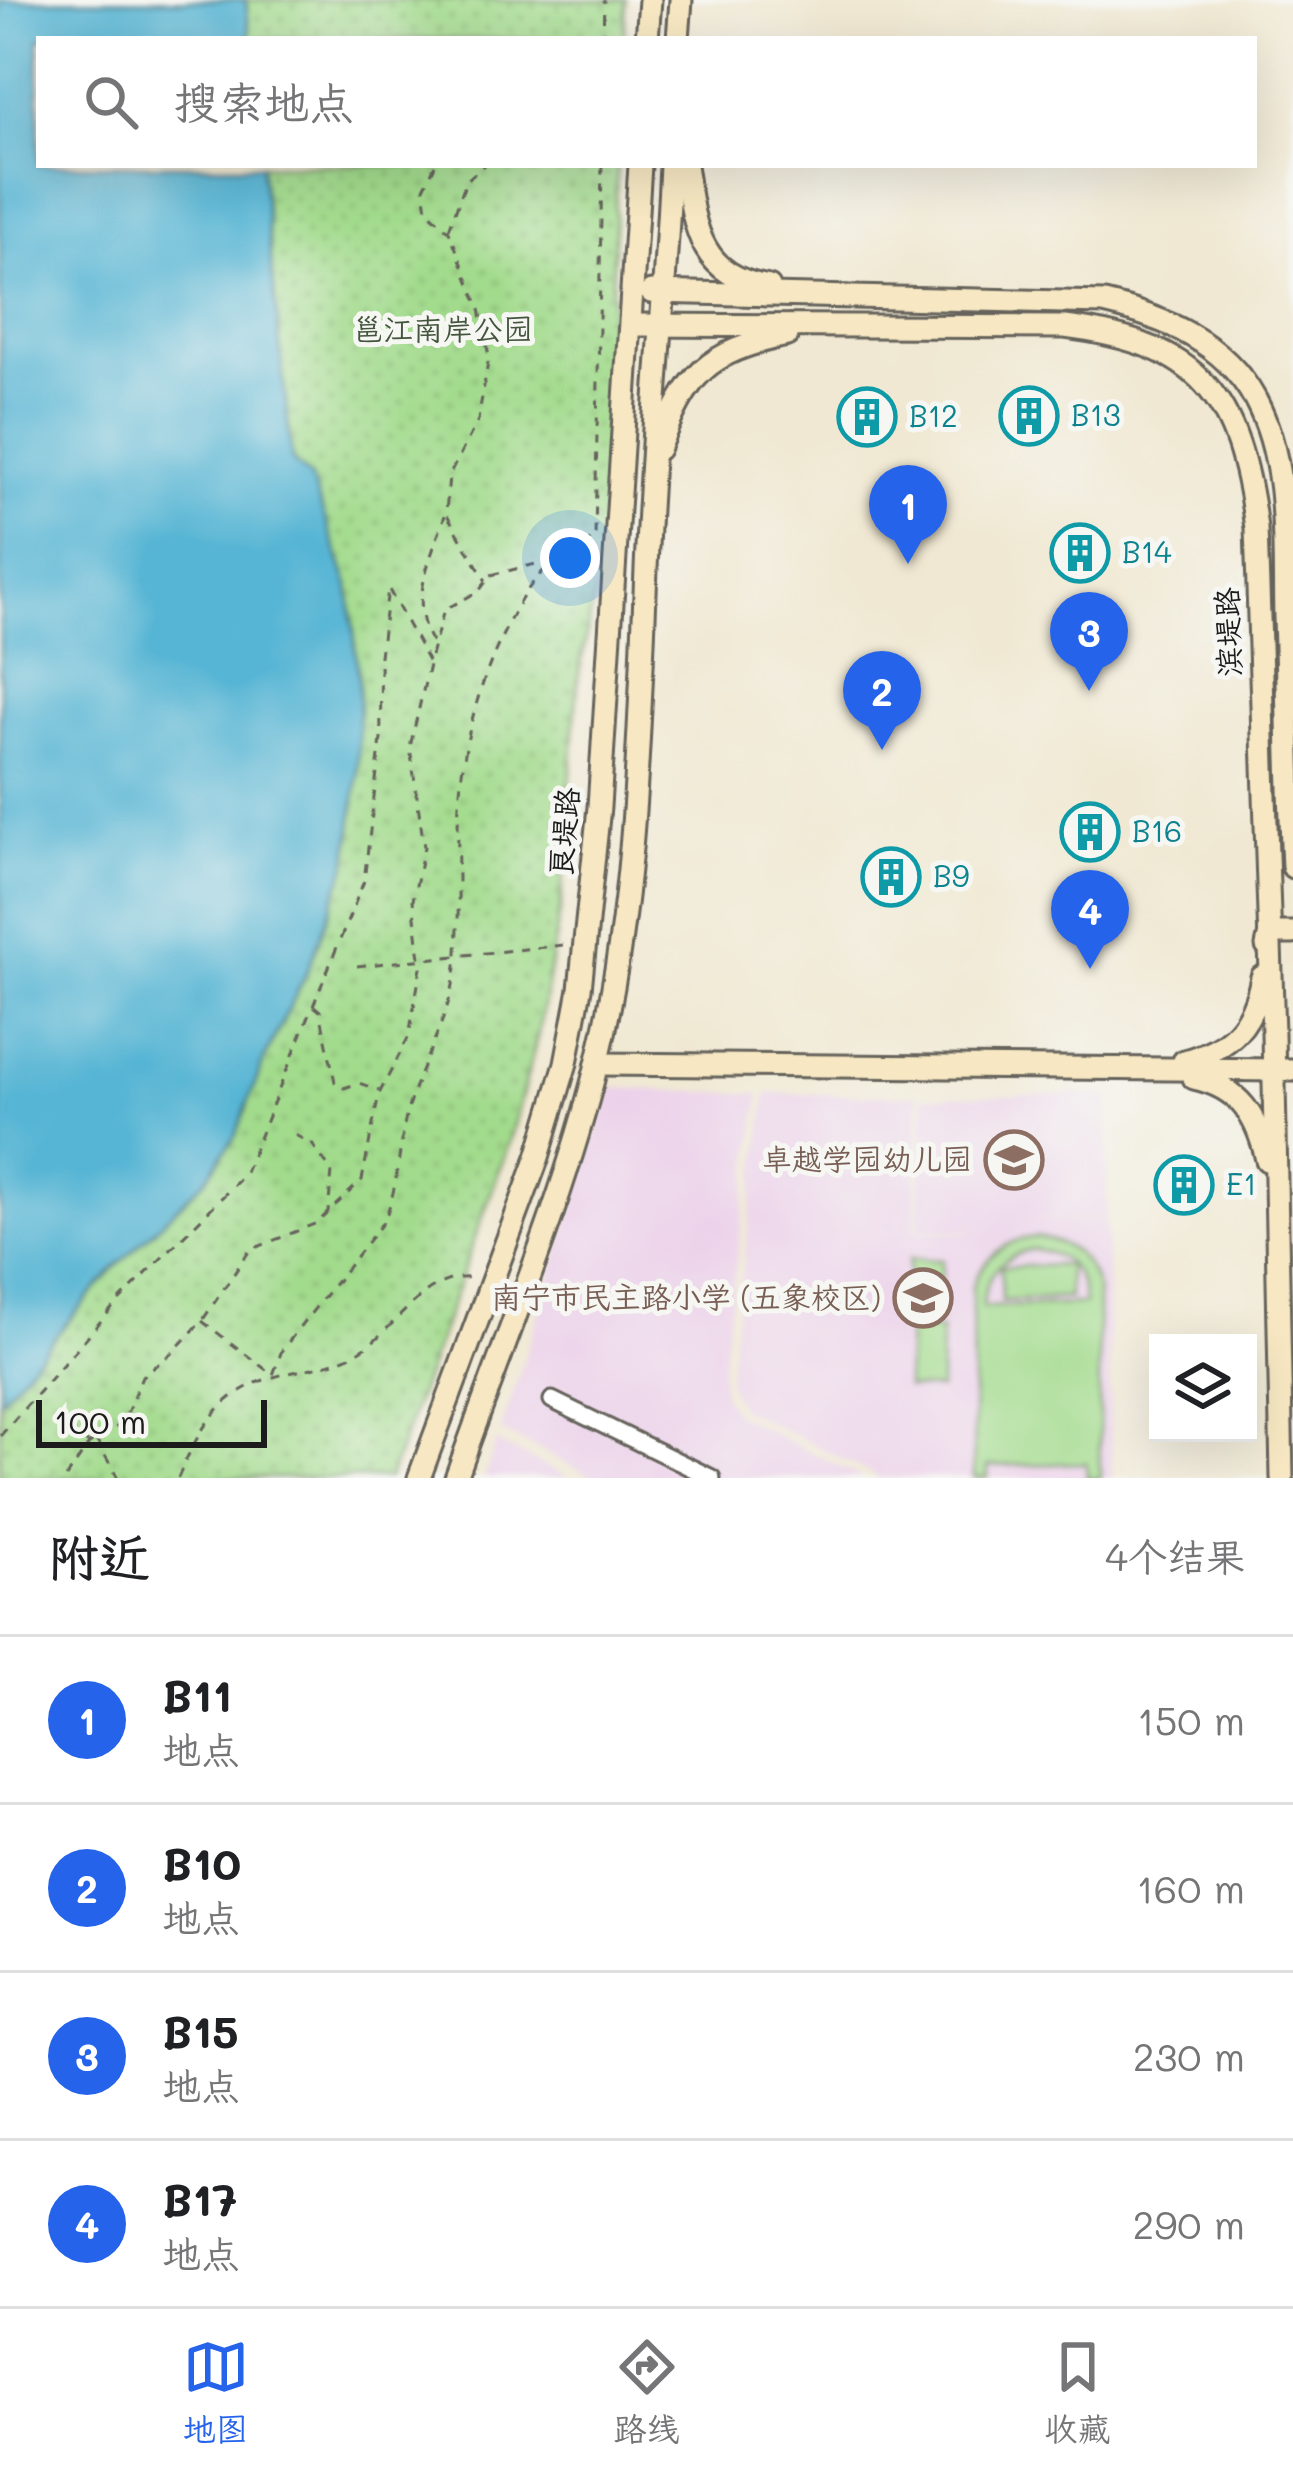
<!DOCTYPE html>
<html lang="zh">
<head>
<meta charset="utf-8">
<style>
  body { margin:0; font-family:Mali,"LXGW WenKai TC",sans-serif; background:#f2f2f2; color:#202124 }
  .controls { position:absolute; right:36px; bottom:36px; display:grid; overflow:hidden; border-radius:0px; box-shadow:0 12px 48px #0002 }
  .controls button { width:108px; height:108px; display:grid; place-items:center; padding:0; border:0; border-bottom:3px solid #e0e0e0; background:#fff; color:#202124; font:60px sans-serif }
  .scale { position:absolute; left:36px; bottom:30px; width:231px; box-sizing:border-box; padding-left:12px; border:6px solid #1c1c1c; border-top:0; font-size:33px; line-height:42px; white-space:nowrap; color:#1c1c1c; -webkit-text-stroke:9px #f6f6f2; paint-order:stroke }
  .you { position:absolute; left:570px; top:558px; width:42px; height:42px; margin:-30px; border:9px solid #fff; border-radius:50%; background:#1a73e8; box-shadow:0 0 0 18px #1a73e833 }
  .badge { display:grid; place-items:center; width:78px; height:78px; border-radius:50%; background:#2563eb; color:#fff; font-size:39px; font-weight:700 }
  .pin { position:absolute; translate:-50% -99px; filter:drop-shadow(0 3px 6px #0008) }
  .pin::after { content:''; position:absolute; top:63px; width:42px; height:36px; background:inherit; clip-path:polygon(0 0,100% 0,50% 100%) }
  .list { margin:0; padding:0; list-style:none }
  h2 { display:flex; justify-content:space-between; align-items:center; height:156px; margin:0; padding:0 48px; font-size:51px }
  h2 small { font-size:39px; font-weight:400; color:#757577 }
  .list li { display:grid; grid-template-columns:78px 1fr auto; gap:36px; align-items:center; box-sizing:border-box; height:168px; padding:0 48px; border-top:3px solid #e0e0e0 }
  .list b { display:block; font-size:45px; white-space:nowrap }
  .list p { margin:0; font-size:39px; white-space:nowrap; color:#757577 }
  .list em { font-size:39px; font-style:normal; color:#757577 }
  .icon { flex:none; width:66px; height:66px; fill:none; stroke:currentColor; stroke-width:2; stroke-linecap:round; stroke-linejoin:round }
  .map { position:relative; flex:none; width:1293px; height:1478px; overflow:hidden }
  .search { position:absolute; background:#fff; box-shadow:0 12px 48px #0002; left:36px; right:36px; top:36px; height:132px; display:flex; align-items:center; gap:30px; box-sizing:border-box; padding:0 42px; border-radius:0px; color:#757577; font-size:45px }
  .sheet { height:828px; background:#fff }
  nav { display:flex; justify-content:space-around; align-items:center; box-sizing:border-box; height:168px; border-top:3px solid #e0e0e0; background:#fff; font-size:33px; color:#757577 }
  nav a { display:grid; justify-items:center; gap:6px }
  nav .on { color:#2563eb }
  .map>svg:first-child { display:block }
</style>
</head>
<body>
<div class="map">
<svg width="1293" height="1478" viewBox="0 0 1293 1478">
  <defs>
    <pattern id="park-dots" width="8" height="8" patternUnits="userSpaceOnUse" patternTransform="scale(3)"><rect width="8" height="8" fill="#a3db8d"/><path d="M2 2h.1M6 6h.1" fill="none" stroke="#8cbb79" stroke-width="1.8" stroke-linecap="round"/></pattern>
  </defs>
  <rect width="100%" height="100%" fill="#f6f6f2"/>
  <filter id="ink" filterUnits="userSpaceOnUse"><feTurbulence type="fractalNoise" baseFrequency=".00833" numOctaves="2"/><feDisplacementMap in="SourceGraphic" scale="24" xChannelSelector="R" yChannelSelector="G"/><feConvolveMatrix kernelMatrix="1 2 1 2 8 2 1 2 1" color-interpolation-filters="sRGB"/></filter>
  <filter id="wash" filterUnits="userSpaceOnUse"><feTurbulence type="fractalNoise" baseFrequency=".004" numOctaves="4" result="noise"/><feDisplacementMap in="SourceGraphic" scale="48" xChannelSelector="R" yChannelSelector="G"/><feGaussianBlur stdDeviation="2.7" result="paint"/><feColorMatrix in="noise" values="0 0 0 0 0 0 0 0 0 0 0 0 0 0 0 0 0 1.4 0 .05"/><feComposite in="paint" operator="in"/></filter>
  <g filter="url(#wash)">
    <rect width="100%" height="100%" fill="#f0e8d2"/>
    <!-- built -->
    <g fill="#ecd1ea">
      <path d="M611,1088L760,1094L721,1372L723,1395L735,1414L863,1478H595L501,1431Z"/>
      <path d="M767,1094L919,1095L915,1231L969,1233L972,1218L968,1231L918,1229L924,1096L1102,1094L1108,1097L1106,1219H986L1106,1221L1112,1478H880L740,1408L730,1388L728,1373Z"/>
      <path d="M496,1442L569,1478H484Z"/>
    </g>
    <!-- park -->
    <g fill="url(#park-dots)" stroke="#607c54" stroke-width="3">
      <path d="M246,0H626L624,39H250Z"/>
      <path d="M261,165H617L602,558L578,678L561,906L538,1034L510,1140L389,1478H0V1400L111,1272L206,1179L236,1135L266,1055L308,970L348,862L358,775L359,680L311,479L292,460Z"/>
    </g>
    <!-- pitch -->
    <g fill="#a3db8d" stroke="#607c54" stroke-width="3" fill-rule="evenodd">
      <path d="M1037,1237C1072,1243 1090,1259 1098,1293L1100,1478H1087L1086,1463L988,1466V1478H974L972,1285C986,1256 1005,1239 1037,1237ZM1033,1249C1066,1254 1082,1271 1084,1304L983,1307C984,1276 1002,1255 1033,1249Z"/>
      <path d="M909,1259L942,1260L940,1320L907,1319Z"/>
      <path d="M1068,1265L1069,1298L1002,1301L1001,1267Z"/>
      <path d="M908,1329L941,1330L940,1389L906,1388Z"/>
    </g>
    <!-- water -->
    <path fill="#56b5d4" stroke="#396878" stroke-width="3" d="M0,0H246L250,39H39V165H261L292,460L311,479L349,585L359,680L358,775L348,862L308,970L266,1055L236,1135L206,1179L111,1272L0,1400Z"/>
  </g>
  <g filter="url(#ink)">
    <g fill="none" stroke-linecap="round" stroke-linejoin="round">
      <!-- street casing -->
      <g stroke="#66635c" stroke-width="21">
        <path id="street" d="M552,1400L712,1478"/>
      </g>
      <!-- secondary casing -->
      <g stroke="#66635c" stroke-width="27">
        <g id="secondary">
          <path d="M647,39L650,0"/>
          <path d="M678,39L681,0"/>
          <path d="M685,165C694,225 698,276 769,287"/>
          <path d="M651,292L1104,303C1164,317 1224,342 1255,399C1290,464 1283,546 1285,617C1288,700 1289,784 1293,867"/>
          <path d="M632,325L1065,327C1201,344 1239,396 1256,528L1273,1033L1282,1478"/>
          <path d="M658,449C689,373 704,353 787,335"/>
          <path d="M1267,946L1270,933H1293"/>
          <path d="M1184,1061C1231,1048 1253,1025 1262,977"/>
          <path d="M597,1064L1293,1070"/>
          <path d="M1194,1078C1240,1088 1257,1116 1267,1160"/>
          <path d="M419,1478L538,1157L566,1063L580,989L599,807L640,165"/>
          <path d="M456,1478C504,1341 562,1205 597,1064C638,896 639,719 647,547C653,420 665,293 671,165"/>
        </g>
      </g>
      <!-- path -->
      <g stroke="#66635c" stroke-width="3" stroke-dasharray="9 9" stroke-linecap="butt">
        <path d="M603,39L604,0"/>
        <path d="M435,165L424,188L427,210L449,231L480,309L489,357L478,420L449,476L446,513L486,581"/>
        <path d="M449,229L466,181L484,165"/>
        <path d="M432,642C407,602 432,557 445,515"/>
        <path d="M357,966L564,945"/>
        <path d="M314,1006L320,1011L335,1082L344,1088L359,1083L379,1090"/>
        <path d="M295,1135L312,1144L332,1172L328,1212"/>
        <path d="M202,1321L273,1375L282,1350L384,1221C400,1183 398,1143 409,1105C423,1058 451,1016 456,966C460,921 457,874 458,829C459,757 475,690 507,626C527,584 550,555 595,539L602,165"/>
        <path d="M68,1428L89,1444"/>
        <path d="M0,1436L115,1305L244,1175L364,881L381,739L380,656L388,588L429,663L444,610L479,591L491,575L548,561"/>
        <path d="M96,1440L118,1478"/>
        <path d="M66,1478L89,1444L123,1423L142,1376L172,1353L202,1321L250,1250L317,1223L362,1180L379,1094L409,1036L421,967L413,900L424,847L410,747L429,665"/>
        <path d="M178,1478C190,1450 204,1420 228,1400C269,1365 326,1376 367,1346C401,1321 427,1273 473,1278"/>
      </g>
      <!-- street -->
      <use href="#street" stroke="#fff" stroke-width="15"/>
      <!-- secondary -->
      <use href="#secondary" stroke="#f7e8c3" stroke-width="21"/>
    </g>
  </g>
  <!-- icons -->
  <defs>
    <g id="building-ring" transform="scale(3)"><circle r="9.5" fill="#f6f6f2" stroke="#0f9aa8" stroke-width="1.5"/><path d="M-4-6H4V6H1V3H-1V6H-4ZM-2.5-4.3h1.7v1.8h-1.7ZM.8-4.3h1.7v1.8H.8ZM-2.5-1h1.7V.8h-1.7ZM.8-1h1.7V.8H.8Z" fill="#0f9aa8"/></g>
    <g id="school-ring" transform="scale(3)"><circle r="9.5" fill="#f6f6f2" stroke="#8d6e63" stroke-width="1.5"/><path d="M0-5L7-2L0 1L-7-2ZM-4 1L0 2.5L4 1V4Q0 6-4 4Z" fill="#8d6e63"/></g>
  </defs>
  <g fill-rule="evenodd">
    <use href="#building-ring" x="1029" y="416"/>
    <use href="#building-ring" x="867" y="417"/>
    <use href="#building-ring" x="1080" y="553"/>
    <use href="#building-ring" x="1090" y="832"/>
    <use href="#building-ring" x="891" y="877"/>
    <use href="#school-ring" x="1014" y="1160"/>
    <use href="#building-ring" x="1184" y="1185"/>
    <use href="#school-ring" x="923" y="1298"/>
  </g>
  <g text-anchor="middle" stroke-width="10" stroke-linejoin="round" paint-order="stroke">
    <!-- park labels -->
    <g font-size="30" fill="#44553e" stroke="#f6f6f2">
      <text x="443" y="340">邕江南岸公园</text>
    </g>
    <!-- culture labels -->
    <g font-size="30" fill="#0d838f" stroke="#f6f6f2" text-anchor="start">
      <text x="1071" y="426">B13</text>
      <text x="909" y="427">B12</text>
      <text x="1122" y="563">B14</text>
      <text x="1132" y="842">B16</text>
      <text x="933" y="887">B9</text>
      <text x="1226" y="1195">E1</text>
    </g>
    <!-- street labels -->
    <g font-size="30" fill="#1c1c1c" stroke="#f6f6f2">
      <text transform="translate(1229 632) rotate(-92)" y="10">滨堤路</text>
      <text transform="translate(565 832) rotate(-85)" y="10">良堤路</text>
    </g>
    <!-- education labels -->
    <g font-size="30" fill="#785e54" stroke="#f6f6f2" text-anchor="end">
      <text x="972" y="1170">卓越学园幼儿园</text>
      <text x="881" y="1308">南宁市民主路小学 (五象校区)</text>
    </g>
  </g>
</svg>
<div class="controls">
<button><svg class="icon" aria-label="layers" viewBox="0 0 24 24"><path d="M12 4l9 5-9 5-9-5zM3 14l9 5 9-5"/></svg></button>
</div>
<div class="scale">100 m</div>
<div class="you"></div>
<div class="pin badge" style="left:908px;top:564px">1</div>
<div class="pin badge" style="left:882px;top:750px">2</div>
<div class="pin badge" style="left:1089px;top:691px">3</div>
<div class="pin badge" style="left:1090px;top:969px">4</div>
<div class="search"><svg class="icon" aria-label="search" viewBox="0 0 24 24"><circle cx="10" cy="10" r="6"/><path d="M15 15l6 6"/></svg>搜索地点</div>
</div>
<section class="sheet">
<h2>附近<small>4个结果</small></h2>
<ul class="list">
<li><span class="badge">1</span><div><b>B11</b><p>地点</p></div><em>150 m</em></li>
<li><span class="badge">2</span><div><b>B10</b><p>地点</p></div><em>160 m</em></li>
<li><span class="badge">3</span><div><b>B15</b><p>地点</p></div><em>230 m</em></li>
<li><span class="badge">4</span><div><b>B17</b><p>地点</p></div><em>290 m</em></li>
</ul>
</section>
<nav>
<a class="on"><svg class="icon" aria-label="map" viewBox="0 0 24 24"><path d="M3 6l6-2 6 2 6-2v14l-6 2-6-2-6 2zM9 4v14M15 6v14"/></svg>地图</a>
<a><svg class="icon" aria-label="directions" viewBox="0 0 24 24"><path d="M12 3l9 9-9 9-9-9zM9 14v-3h6M13 9l2 2-2 2"/></svg>路线</a>
<a><svg class="icon" aria-label="saved" viewBox="0 0 24 24"><path d="M7 4h10v16l-5-4-5 4z"/></svg>收藏</a>
</nav>
</body>
</html>
